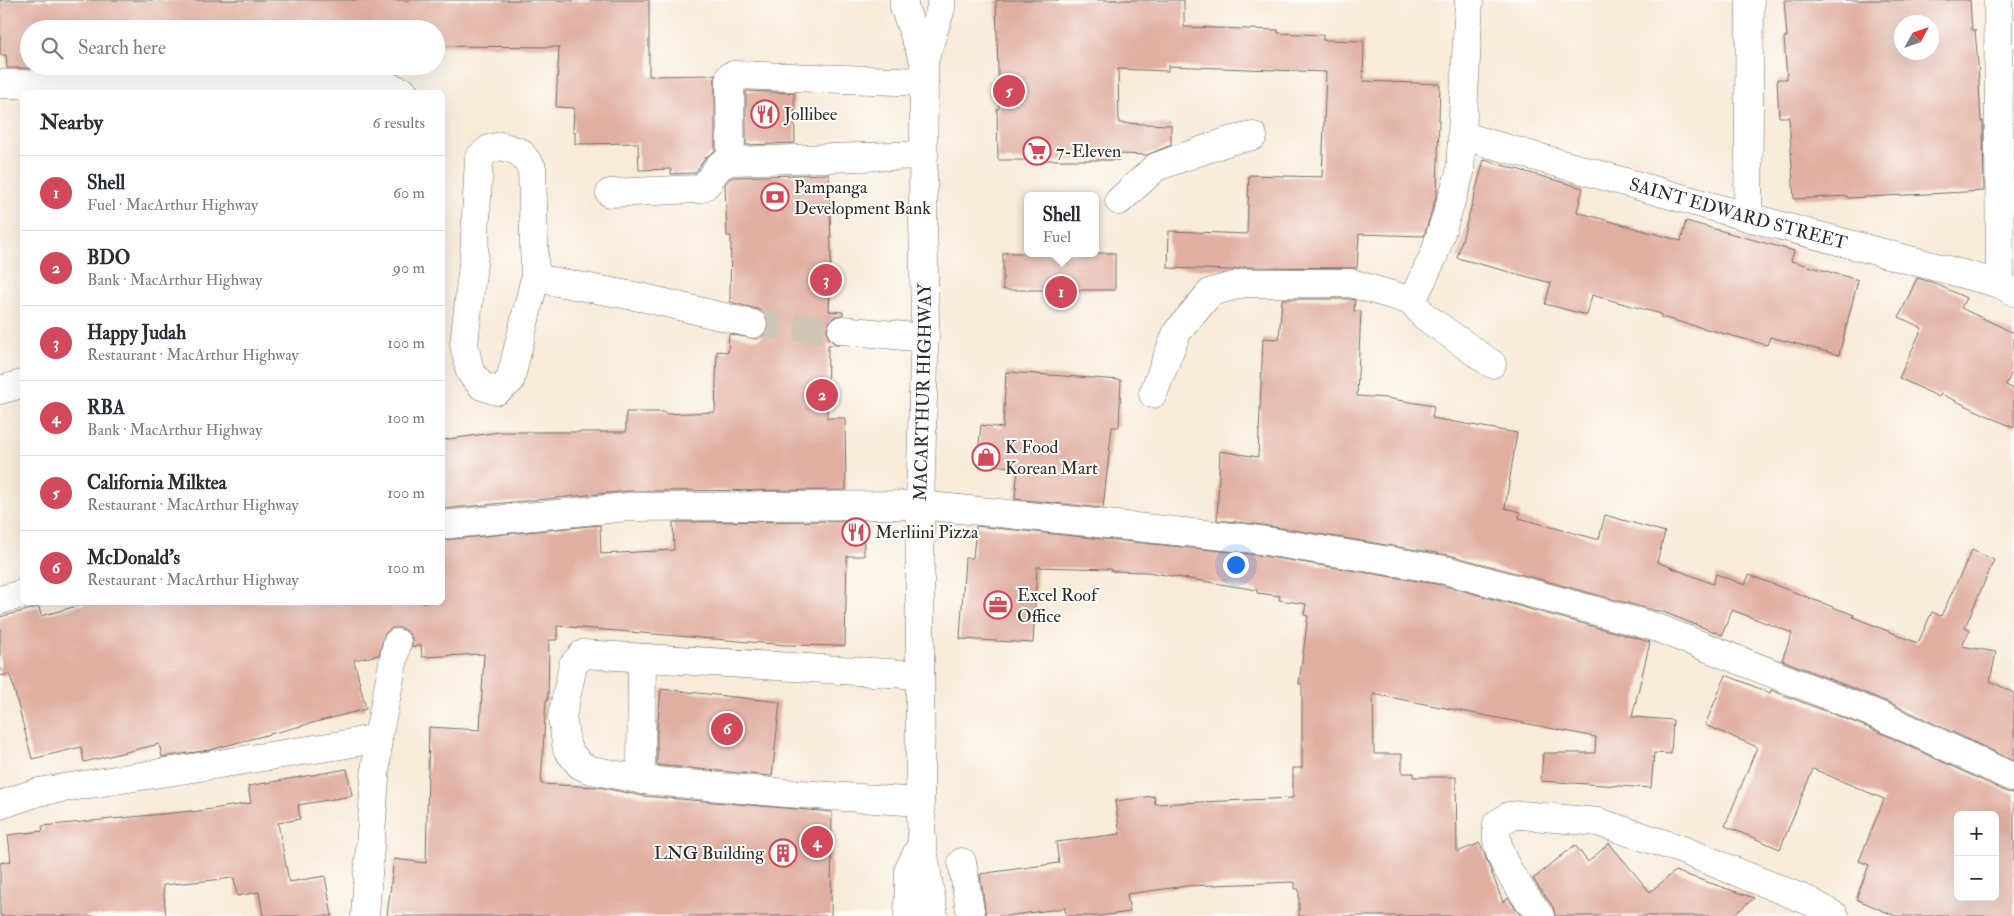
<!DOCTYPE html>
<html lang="en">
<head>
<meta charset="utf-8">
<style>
  body { margin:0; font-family:"IM FELL Double Pica",serif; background:#f2f2f3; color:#2b2b33 }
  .controls { position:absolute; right:15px; bottom:15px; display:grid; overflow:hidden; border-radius:8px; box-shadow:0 5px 20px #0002 }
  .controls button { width:45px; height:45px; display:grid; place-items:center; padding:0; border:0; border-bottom:1px solid #e1e1e2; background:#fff; color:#2b2b33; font:25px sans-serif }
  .compass { position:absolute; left:1894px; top:15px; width:45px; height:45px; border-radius:50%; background:#fff; box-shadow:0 5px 20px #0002; rotate:50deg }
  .you { position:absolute; left:1235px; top:564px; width:18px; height:18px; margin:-12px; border:4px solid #fff; border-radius:50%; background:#1a73e8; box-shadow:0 0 0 8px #1a73e833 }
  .badge { display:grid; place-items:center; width:32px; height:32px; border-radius:50%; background:#d1495b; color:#fff; font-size:16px; font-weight:700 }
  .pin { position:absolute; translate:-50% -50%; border:2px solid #fff; box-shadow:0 1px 5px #0006 }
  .popup { position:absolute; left:1024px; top:192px; width:75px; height:65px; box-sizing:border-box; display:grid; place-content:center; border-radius:8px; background:#fff; filter:drop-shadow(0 1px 4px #0005); font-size:16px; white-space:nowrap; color:#7c7c81 }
  .popup b { font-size:19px; color:#2b2b33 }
  .popup::after { content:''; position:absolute; left:50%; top:100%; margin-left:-10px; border:10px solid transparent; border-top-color:#fff }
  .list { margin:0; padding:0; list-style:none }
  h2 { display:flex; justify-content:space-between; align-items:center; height:65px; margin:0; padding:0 20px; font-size:21px }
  h2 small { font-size:16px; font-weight:400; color:#7c7c81 }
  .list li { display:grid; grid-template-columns:32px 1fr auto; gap:15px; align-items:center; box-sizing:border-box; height:75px; padding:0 20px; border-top:1px solid #e1e1e2 }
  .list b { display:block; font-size:19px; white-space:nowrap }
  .list p { margin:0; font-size:16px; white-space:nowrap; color:#7c7c81 }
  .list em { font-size:16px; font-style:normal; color:#7c7c81 }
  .icon { flex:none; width:28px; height:28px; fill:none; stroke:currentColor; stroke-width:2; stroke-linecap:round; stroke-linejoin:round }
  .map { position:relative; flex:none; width:2014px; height:916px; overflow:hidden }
  .search { position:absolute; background:#fff; box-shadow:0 5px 20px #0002; left:20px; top:20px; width:425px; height:55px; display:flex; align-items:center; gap:12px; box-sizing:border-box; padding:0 18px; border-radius:28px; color:#7c7c81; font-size:19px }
  .panel { position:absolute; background:#fff; box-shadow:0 5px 20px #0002; left:20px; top:90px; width:425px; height:515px; border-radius:8px }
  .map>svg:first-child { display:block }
</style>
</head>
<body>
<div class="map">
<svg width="2014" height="916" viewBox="0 0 2014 916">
  <rect width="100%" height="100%" fill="#fdfcf7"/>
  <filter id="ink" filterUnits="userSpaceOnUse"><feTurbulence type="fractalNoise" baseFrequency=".02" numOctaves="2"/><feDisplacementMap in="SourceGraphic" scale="10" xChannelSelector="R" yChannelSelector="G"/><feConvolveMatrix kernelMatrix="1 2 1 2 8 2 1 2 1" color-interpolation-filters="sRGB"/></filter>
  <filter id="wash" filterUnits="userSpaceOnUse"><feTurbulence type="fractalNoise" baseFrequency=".0096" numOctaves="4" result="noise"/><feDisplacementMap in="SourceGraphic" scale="20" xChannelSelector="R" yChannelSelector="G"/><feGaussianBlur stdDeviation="1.12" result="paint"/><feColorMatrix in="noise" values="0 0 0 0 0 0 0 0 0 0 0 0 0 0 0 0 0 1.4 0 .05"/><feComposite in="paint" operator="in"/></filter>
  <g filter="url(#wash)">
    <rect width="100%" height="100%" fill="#f8ebd9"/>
    <g id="blocks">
      <!-- building -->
      <g fill="#e1afa2" fill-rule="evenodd">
        <path d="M0,0H649V76L715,75V151L706,157L695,173L671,174V169L639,170L638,143L575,144V132H573L574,108L556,107L559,47L436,46V29H29V66H88V69L7,68L6,55H0Z"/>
        <path d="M996,0H1184V27L1278,30V33L1323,35V40L1364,41L1363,81L1440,84L1437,194L1424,236L1359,234L1357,268L1245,267L1232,270L1168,268L1169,231L1247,234L1249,175L1322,177L1326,72L1168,66V71L1118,69L1119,123L1171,125V145L1147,155L1119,154V160H998L997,109H999Z"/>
        <path d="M1784,0H1970L1972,30H1975L1978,65L1981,122L1983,121L1984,191L1848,198L1847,196L1794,199L1789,117H1779L1777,79H1787L1784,37H1787ZM1902,22H1932V52H1902Z"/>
        <path d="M746,91L794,93L795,143L746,145Z"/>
        <path d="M1484,160L1583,188L1577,212L1681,241L1686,221L1794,251L1791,261L1858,280L1839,355L1770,337L1767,345L1661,317V314L1592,295L1587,315L1545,304L1551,283L1457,258Z"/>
        <path d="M829,174L831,251L829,311L843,312V315L835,316L830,321L827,328L828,337L833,342L839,345H828L827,418H845L846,490L628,491L442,509V440L500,432H626V412H664L665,414L715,412L717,351L728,352L729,334L757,339L764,335L768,327V319L763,312L757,309L730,302L731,236H727L725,184L729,179L734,177Z"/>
        <rect x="1003" y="253" width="112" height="37"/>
        <path d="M1917,278L1934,283L1966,298L1961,308L2014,333V367L2006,385L2014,389V428L1941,394L1939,397L1899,378L1922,328L1899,317Z"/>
        <path d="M1282,299H1349L1355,300L1354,311H1361L1357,396L1386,398L1434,406L1432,418L1517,433L1505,508L1520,512L1519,518L1596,539H1599L1605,515L1665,532L1657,562L1713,584L1716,574L1745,585L1749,575L1854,615L1853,617L1918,643L1932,612L1941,616L1972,550L1994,560L1965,627L1970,630L1962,646L1996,652L1990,681L2014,693V761L1890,703L1782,660L1792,633L1732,610L1722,635L1658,610L1657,611L1449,555L1255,524L1217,520L1220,451L1258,457L1263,338L1279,339Z"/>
        <path d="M1006,372L1121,380L1119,427H1112L1103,508L1015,499L1018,468L977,463L981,425L1003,428Z"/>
        <path d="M863,521L864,556H847L845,646L786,645L557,626V640H549L548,700H546L541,784L598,787L643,796L832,812L831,916H387L394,859L426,863L429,727L480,730L484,654L422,657L421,645L412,647V638L407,631L401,628H392L385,633L379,655L354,660L366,709L209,750L162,757L159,744L84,762L81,747L32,759L10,674L0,676V617L39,607L41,616L91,602H442V540L600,525L601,554L674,550L673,522Z"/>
        <path d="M976,526L1251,554L1442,585L1650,642L1632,717L1673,720L1671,754L1654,753L1651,788L1541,781L1543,753H1595L1596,737L1373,694L1374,754H1402V773H1414V777H1456L1457,852L1480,843L1503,902L1508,898L1521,916H1299V889H1295V882L1187,886L1127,894L1130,912L1100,916H1066L1065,908L1006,916H986L980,874L1059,863L1056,842L1120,834L1115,801L1154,796L1155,804L1293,798V768H1302V684H1299L1308,616L1304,615L1306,604L1279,600L1280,596L1257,593V590L1147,572L1111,571V569L1037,567L1033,643L960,639L965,558H973Z"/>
        <path d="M1726,675L1770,693L1771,690L1877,731L2007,792L2014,793V916H1895L1856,899L1869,865L1859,861L1884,799L1813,769L1780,849L1725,826L1757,747L1705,725ZM1958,815H1995V897H1958Z"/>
        <path d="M661,689L780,702L772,776L657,765V729Z"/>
        <path d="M347,769L352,796L298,805L300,819L278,823L289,882L325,876L332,916H263L259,892L237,896L234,878L163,885L166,916H0V863L11,861L8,835L43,831L42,826L192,811V812L251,803L248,786Z"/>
        <path d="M1609,843L1650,892L1675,871L1754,898L1733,916H1555L1553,907L1533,879L1575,845L1588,862Z"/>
      </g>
    </g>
  </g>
  <g filter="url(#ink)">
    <use href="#blocks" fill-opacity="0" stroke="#736e68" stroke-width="1"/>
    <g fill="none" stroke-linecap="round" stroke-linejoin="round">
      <!-- minor-tunnel -->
      <path stroke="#cfc5b6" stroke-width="28" stroke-dasharray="28 14" stroke-linecap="butt" d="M753,324L842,330"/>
      <!-- minor casing -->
      <g stroke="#736e68" stroke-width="29">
        <g id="minor">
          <path d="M1469,0L1460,173L1434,255L1412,301L1424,316L1492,364"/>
          <path d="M1998,0L2000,284"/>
          <path d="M0,84L387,86L404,92"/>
          <path id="s1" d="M1463,136L1748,217L2000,284L2014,292"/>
          <path d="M501,146L520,152L532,168L535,278L510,381L497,391L482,386L470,372L464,344L474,255L479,158L489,149Z"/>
          <path d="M731,161L730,84V76L733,75L924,82"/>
          <path d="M610,193L699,189L706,185L719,166L731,161L924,155"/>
          <path d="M1119,201L1156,167L1229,141L1253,136"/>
          <path d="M1748,217L1750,0"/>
          <path d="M535,278L645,298L753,324"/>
          <path d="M842,330L925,338"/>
          <path d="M0,390L22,384"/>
          <path d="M1153,394L1177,332L1211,292L1245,283H1351L1412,301"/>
          <path d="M442,525L628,507L920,505L1253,539L1445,570L1655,627L1883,717L2014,778"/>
          <path d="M0,600L22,594"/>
          <path d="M642,658L641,775L644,780L785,793L920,802"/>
          <path d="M378,738L397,643"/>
          <path d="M644,780L591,770L580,765L567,749L562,717L573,665L583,654L920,675"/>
          <path d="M0,805L38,792L341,745L378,738L365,916"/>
          <path d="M962,862L971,916"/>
          <path d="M1540,916C1522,889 1492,859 1497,824L1509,816L1521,815L1598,822L1680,849L1811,902L1835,916"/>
        </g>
      </g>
      <!-- highway casing -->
      <g stroke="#736e68" stroke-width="29">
        <g id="highway">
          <path d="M904,0V7L924,61"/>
          <path d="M908,916L909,869L919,849"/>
          <path id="s2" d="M934,916L922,843L920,795V505L925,323L923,214L924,61L941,8V0"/>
        </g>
      </g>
      <!-- minor -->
      <use href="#minor" stroke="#fff" stroke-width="28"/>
      <!-- highway -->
      <use href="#highway" stroke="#fff" stroke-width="28"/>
    </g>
  </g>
  <!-- icons -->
  <defs>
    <g id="restaurant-ring" transform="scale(1.4375)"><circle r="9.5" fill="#fdfcf7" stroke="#d1495b" stroke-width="1.5"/><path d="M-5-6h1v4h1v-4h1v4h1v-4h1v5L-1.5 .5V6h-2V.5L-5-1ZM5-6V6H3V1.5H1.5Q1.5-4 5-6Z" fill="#d1495b"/></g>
    <g id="supermarket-ring" transform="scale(1.4375)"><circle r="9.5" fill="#fdfcf7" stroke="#d1495b" stroke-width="1.5"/><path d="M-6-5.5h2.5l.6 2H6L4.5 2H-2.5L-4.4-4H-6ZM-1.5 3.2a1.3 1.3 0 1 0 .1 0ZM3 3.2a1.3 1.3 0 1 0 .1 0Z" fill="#d1495b"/></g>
    <g id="bank-ring" transform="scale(1.4375)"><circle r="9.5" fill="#fdfcf7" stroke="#d1495b" stroke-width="1.5"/><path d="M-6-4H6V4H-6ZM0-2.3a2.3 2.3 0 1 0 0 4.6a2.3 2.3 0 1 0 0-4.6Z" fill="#d1495b"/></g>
    <g id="shop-ring" transform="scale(1.4375)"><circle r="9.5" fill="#fdfcf7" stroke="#d1495b" stroke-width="1.5"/><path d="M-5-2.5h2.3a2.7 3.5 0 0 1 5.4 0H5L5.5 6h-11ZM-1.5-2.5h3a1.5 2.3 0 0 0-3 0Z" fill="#d1495b"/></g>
    <g id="office-ring" transform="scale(1.4375)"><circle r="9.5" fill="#fdfcf7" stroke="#d1495b" stroke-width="1.5"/><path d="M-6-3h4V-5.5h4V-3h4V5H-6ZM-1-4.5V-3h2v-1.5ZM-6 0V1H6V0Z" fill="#d1495b"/></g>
    <g id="building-ring" transform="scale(1.4375)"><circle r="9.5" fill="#fdfcf7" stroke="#d1495b" stroke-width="1.5"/><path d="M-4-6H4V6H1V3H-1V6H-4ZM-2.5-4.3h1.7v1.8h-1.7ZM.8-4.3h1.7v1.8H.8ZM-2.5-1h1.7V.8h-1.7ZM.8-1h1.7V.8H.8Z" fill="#d1495b"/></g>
  </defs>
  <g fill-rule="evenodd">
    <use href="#restaurant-ring" x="765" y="114"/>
    <use href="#supermarket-ring" x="1037" y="151"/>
    <use href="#bank-ring" x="775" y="197"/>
    <use href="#shop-ring" x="986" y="457"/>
    <use href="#restaurant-ring" x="856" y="532"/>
    <use href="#office-ring" x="998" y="605"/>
    <use href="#building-ring" x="783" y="853"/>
  </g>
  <g text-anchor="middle" stroke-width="4" stroke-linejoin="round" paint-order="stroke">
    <!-- poi labels -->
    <g font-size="18" fill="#2b2b2b" stroke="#fdfcf7" text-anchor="start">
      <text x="784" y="120">Jollibee</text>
      <text x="1056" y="157">7-Eleven</text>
      <text x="794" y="193">Pampanga<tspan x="794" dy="21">Development Bank</tspan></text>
      <text x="1005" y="453">K Food<tspan x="1005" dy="21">Korean Mart</tspan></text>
      <text x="875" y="538">Merliini Pizza</text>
      <text x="1017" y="601">Excel Roof<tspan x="1017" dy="21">Office</tspan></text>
      <text x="764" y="859" text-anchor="end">LNG Building</text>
    </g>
    <!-- street labels -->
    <g font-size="18" fill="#2b2b2b" stroke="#fdfcf7">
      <text dy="6" stroke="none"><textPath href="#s1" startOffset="286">SAINT EDWARD STREET</textPath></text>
      <text dy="6" stroke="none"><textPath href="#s2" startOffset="525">MACARTHUR HIGHWAY</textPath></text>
    </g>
  </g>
</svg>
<div class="controls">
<button>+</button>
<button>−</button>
</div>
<svg class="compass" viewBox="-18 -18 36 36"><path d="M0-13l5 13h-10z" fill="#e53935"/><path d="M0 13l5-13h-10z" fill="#7c7c81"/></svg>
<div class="you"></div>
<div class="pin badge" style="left:1061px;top:292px">1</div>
<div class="popup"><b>Shell</b>Fuel</div>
<div class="pin badge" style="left:822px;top:395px">2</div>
<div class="pin badge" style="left:826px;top:280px">3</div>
<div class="pin badge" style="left:817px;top:842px">4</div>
<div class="pin badge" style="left:1009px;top:91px">5</div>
<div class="pin badge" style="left:727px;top:729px">6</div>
<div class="search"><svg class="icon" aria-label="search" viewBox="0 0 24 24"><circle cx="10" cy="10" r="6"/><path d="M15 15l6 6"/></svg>Search here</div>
<section class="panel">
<h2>Nearby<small>6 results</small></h2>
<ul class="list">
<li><span class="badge">1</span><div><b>Shell</b><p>Fuel · MacArthur Highway</p></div><em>60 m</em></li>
<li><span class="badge">2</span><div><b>BDO</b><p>Bank · MacArthur Highway</p></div><em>90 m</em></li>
<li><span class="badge">3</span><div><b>Happy Judah</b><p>Restaurant · MacArthur Highway</p></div><em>100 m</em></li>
<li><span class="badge">4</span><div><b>RBA</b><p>Bank · MacArthur Highway</p></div><em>100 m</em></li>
<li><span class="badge">5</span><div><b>California Milktea</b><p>Restaurant · MacArthur Highway</p></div><em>100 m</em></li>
<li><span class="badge">6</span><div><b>McDonald's</b><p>Restaurant · MacArthur Highway</p></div><em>100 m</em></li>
</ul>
</section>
</div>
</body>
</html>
